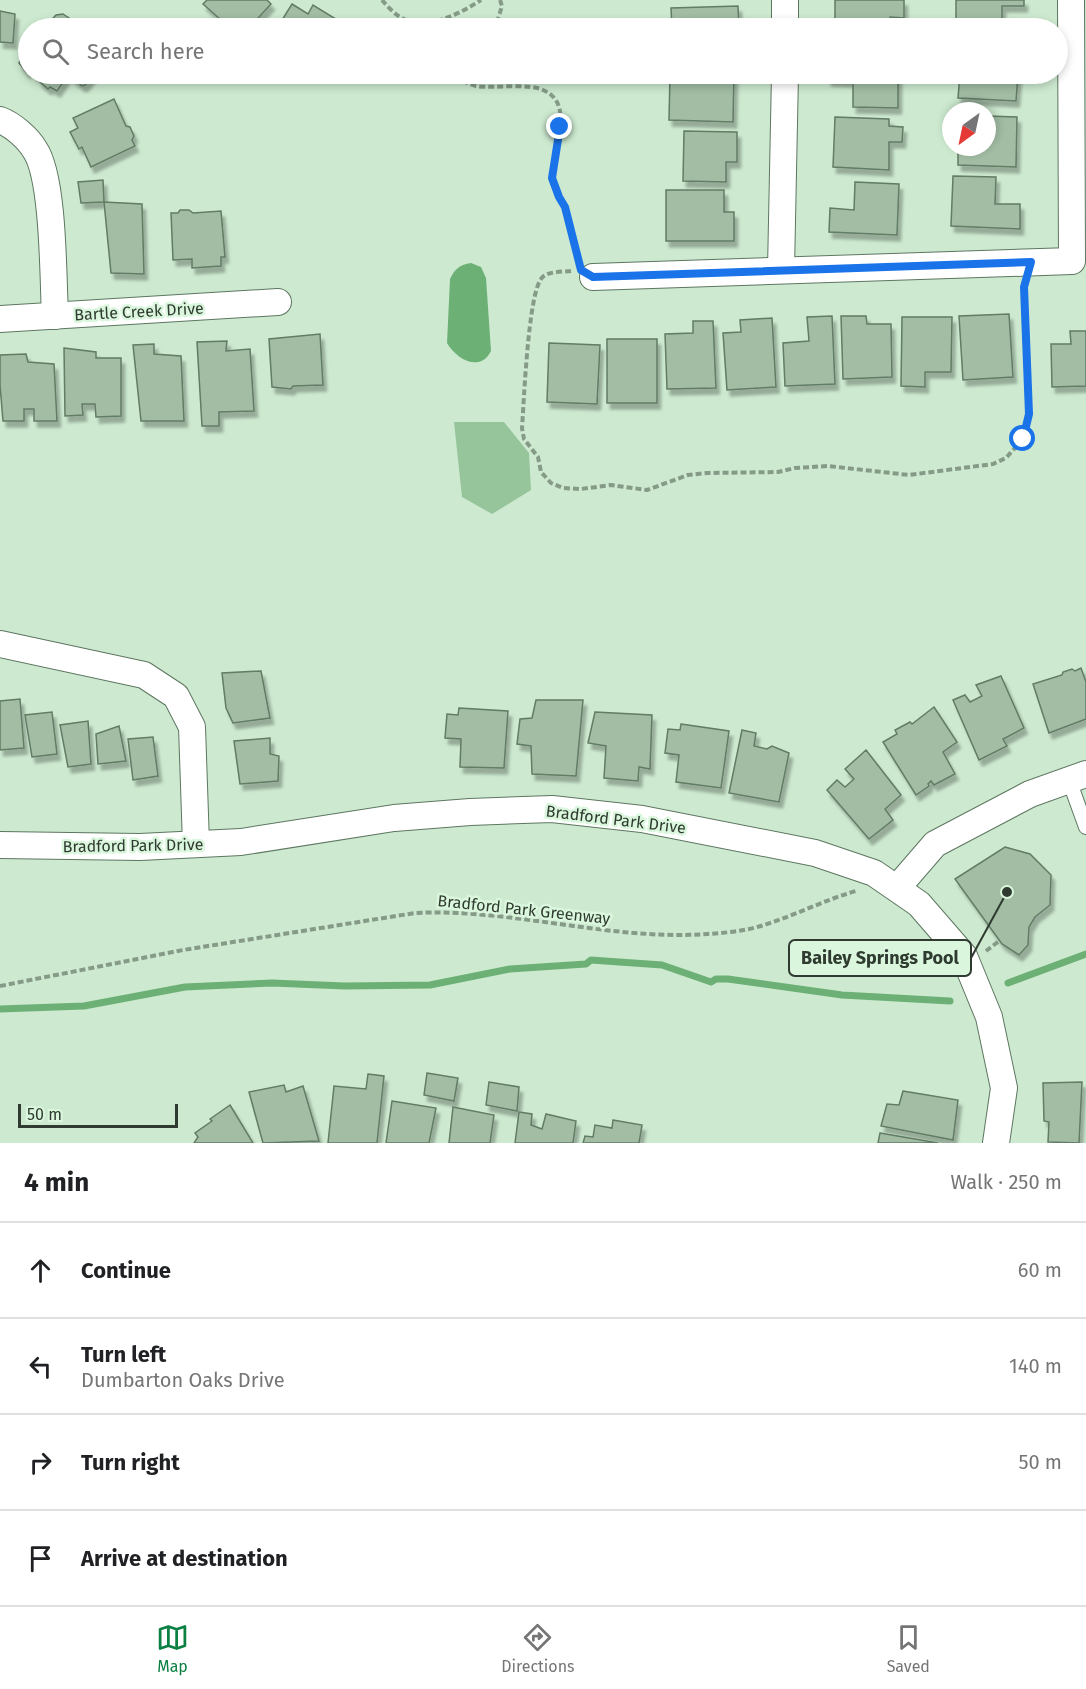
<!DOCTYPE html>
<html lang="en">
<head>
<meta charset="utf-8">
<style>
  body { margin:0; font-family:"Fira Sans",sans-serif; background:#f6f6f6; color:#202124 }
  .compass { position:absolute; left:942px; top:102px; width:54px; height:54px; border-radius:50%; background:#fff; box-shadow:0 3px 9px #0003; rotate:213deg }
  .scale { position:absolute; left:18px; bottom:15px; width:160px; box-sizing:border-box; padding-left:6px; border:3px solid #2f3a30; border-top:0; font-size:16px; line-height:21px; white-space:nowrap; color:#2f3a30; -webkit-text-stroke:4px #daf7dd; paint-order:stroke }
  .stop { position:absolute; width:18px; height:18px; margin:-14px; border:4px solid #1a73e8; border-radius:50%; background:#fff }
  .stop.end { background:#1a73e8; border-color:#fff; box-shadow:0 2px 6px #0008 }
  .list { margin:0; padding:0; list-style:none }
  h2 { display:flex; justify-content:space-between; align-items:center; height:78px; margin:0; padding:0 24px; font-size:26px }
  h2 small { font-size:20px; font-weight:400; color:#757577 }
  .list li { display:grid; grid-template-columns:39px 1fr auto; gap:18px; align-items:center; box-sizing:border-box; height:96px; padding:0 24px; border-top:2px solid #e0e0e0 }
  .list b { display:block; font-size:22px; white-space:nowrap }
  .list p { margin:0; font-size:20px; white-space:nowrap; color:#757577 }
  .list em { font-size:20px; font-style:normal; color:#757577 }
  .icon { flex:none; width:33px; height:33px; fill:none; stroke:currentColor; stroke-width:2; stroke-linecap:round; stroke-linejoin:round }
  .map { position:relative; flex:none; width:1086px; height:1143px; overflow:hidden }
  .search { position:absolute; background:#fff; box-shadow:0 3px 9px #0003; left:18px; right:18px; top:18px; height:66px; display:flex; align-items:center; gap:15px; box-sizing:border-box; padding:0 21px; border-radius:33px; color:#757577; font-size:22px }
  .sheet { height:462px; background:#fff }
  nav { display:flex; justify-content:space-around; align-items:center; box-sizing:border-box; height:84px; border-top:2px solid #e0e0e0; background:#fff; font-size:16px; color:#757577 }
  nav a { display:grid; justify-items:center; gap:3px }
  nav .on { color:#0b8043 }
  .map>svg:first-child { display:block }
</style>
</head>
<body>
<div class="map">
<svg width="1086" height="1143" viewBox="0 0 1086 1143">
  <defs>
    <filter id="shadow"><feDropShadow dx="3.5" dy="6" stdDeviation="1.5" flood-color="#0004"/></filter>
  </defs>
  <rect width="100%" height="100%" fill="#cdead0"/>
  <!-- green -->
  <path fill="#96c49b" d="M454,422H504L529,453L531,490L492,514L462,497Z"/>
  <!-- water -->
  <path fill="#6db076" d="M471,263L481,267L486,278L491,351C480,373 456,359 447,343L450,279C455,268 460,265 471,263Z"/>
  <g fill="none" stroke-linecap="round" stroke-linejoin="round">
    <!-- stream -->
    <g stroke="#6db076" stroke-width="7">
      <path d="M1008,983L1086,954"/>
      <path d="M0,1009L84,1006L185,987L272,983L345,986L430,985L510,969L586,964L591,960L662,965L711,982L716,979H728L842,995L950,1001"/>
    </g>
  </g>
  <!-- building -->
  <g fill="#a2bda4" stroke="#627b65" stroke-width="1.5" filter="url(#shadow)">
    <path d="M207,0H267L271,4L249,28H230L203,4Z"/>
    <path d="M835,0H904V18L890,17V28H835Z"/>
    <path d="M956,0H1024V6H1002V28H956Z"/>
    <path d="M292,4L308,14L313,5L339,21L334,28H277Z"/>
    <path d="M738,6L739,28H672L671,8Z"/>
    <path d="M0,11L15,14L13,43L0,42Z"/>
    <path d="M63,14L69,18L70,25L75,28H44L56,15Z"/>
    <path d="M28,50V72H26L19,63Z"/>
    <path d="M33,74H94L85,85L82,86L68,75L57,91L50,87L48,89L39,81L38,77Z"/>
    <path d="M670,74H734L733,122L669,120Z"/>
    <path d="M828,74H898V108L853,107V81L828,80Z"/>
    <path d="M960,74H1018L1016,101L958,98Z"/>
    <path d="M114,99L126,126L130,127L134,136L132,140L135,146L91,167L82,147L79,149L70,132L78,128L73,118Z"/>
    <path d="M987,116L1017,117L1016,167L958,165V147H987Z"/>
    <path d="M835,117L889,119V126L903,127L902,142H889V170L833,167Z"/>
    <path d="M684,131L737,132V162H726V182L683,181Z"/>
    <path d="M953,176L996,177L995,204H1020V229L951,226Z"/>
    <path d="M103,180L104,202L81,203L78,182Z"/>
    <path d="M855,182L899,184L897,235L829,232L830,208L854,210Z"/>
    <path d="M666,190H724V212H734V241H666Z"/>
    <path d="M104,202L142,204L144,274L111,273Z"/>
    <path d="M180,210H189L193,213L221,211L225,257H221V266L192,268V259L173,260L171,213H178Z"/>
    <path d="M1009,314L1013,377L963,380L959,316Z"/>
    <path d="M832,316L835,384L785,386L783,343L809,341L807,317Z"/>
    <path d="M841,316H866L867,324H891L892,377L843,379Z"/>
    <path d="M902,317H952L951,372H925V387L901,386Z"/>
    <path d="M772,318L776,387L727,390L723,333L741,332L740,320Z"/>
    <path d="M693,321H713L716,388L667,389L665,334L693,333Z"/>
    <path d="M1070,331H1086V386L1052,387L1051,344H1071Z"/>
    <path d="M320,334L323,385L293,386L291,389L272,387L269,339Z"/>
    <rect x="607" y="339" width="50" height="64"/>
    <path d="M227,341L226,351L250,349L254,411L219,412V426H202L197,342Z"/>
    <path d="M549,343L600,345L597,404L547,402Z"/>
    <path d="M154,344V354L181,356L184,421H141L133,345Z"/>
    <path d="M64,348L96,352V358H121V416L96,417L95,404H82L83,415L65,416Z"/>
    <path d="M26,354L28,362L54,364L57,421H34V409H24V421H3L0,385V355Z"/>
    <path d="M1081,668L1086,682V719L1049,733L1033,684L1062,675L1063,672L1072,669L1075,671Z"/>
    <path d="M261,671L270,718L233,723L226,708L222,673Z"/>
    <path d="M1001,676L1024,728L1003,739L1007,746L979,760L953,700L965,695L970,702L982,696L976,685Z"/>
    <path d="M20,699L24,748L0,750V701Z"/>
    <path d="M536,700H583L576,776L532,774L531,746L517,744L520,719L532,718Z"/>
    <path d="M934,707L957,742L943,752L955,774L934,785L931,781L928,784L929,786L916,795L883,742L897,734L895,730L910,722L912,724Z"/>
    <path d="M459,708L508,711L504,768L460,767L461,739L445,738L447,714L458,715Z"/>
    <path d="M52,712L57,754L32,757L25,715Z"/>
    <path d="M595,712L652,715L650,769L639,767L638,781L604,778L606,746L588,743Z"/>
    <path d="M88,721L91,764L68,767L60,725Z"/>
    <path d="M681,724L729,731L721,788L676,782L679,755L665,753L668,729L680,730Z"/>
    <path d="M119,726L126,761L98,764L96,734Z"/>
    <path d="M742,730L756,733L754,746L767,749L772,746L789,753L779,802L729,793Z"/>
    <path d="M153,737L158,776L133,780L128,739Z"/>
    <path d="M270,738V754L279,756L278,781L240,784L234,741Z"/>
    <path d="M866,750L901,795L885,809L893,820L869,839L827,790L837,780L845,787L854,779L845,769Z"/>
    <path d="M1005,847L1030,854L1051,875L1050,905L1035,917L1029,927L1028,945L1019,955L1002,944L955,879Z"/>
    <path d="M427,1073L458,1078L454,1101L424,1095Z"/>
    <path d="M368,1074L384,1076L377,1143H328L334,1086L366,1089Z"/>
    <path d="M489,1082L519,1087L517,1111L486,1105Z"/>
    <path d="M1082,1082L1079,1143L1048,1142L1049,1122L1044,1121L1043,1083Z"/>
    <path d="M284,1085L286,1092L303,1086L319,1141L263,1143L249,1092Z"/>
    <path d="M903,1091L958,1100L953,1140L881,1126L887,1104L899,1105Z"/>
    <path d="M392,1101L436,1108L429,1143H386Z"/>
    <path d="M230,1105L253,1143H194L198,1137L195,1133L212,1121L210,1119Z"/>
    <path d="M453,1107L494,1115L490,1143H449Z"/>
    <path d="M519,1112L532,1114L531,1125L542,1129L546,1114L576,1121L573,1143H515Z"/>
    <path d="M613,1120L642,1125L639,1143H583L585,1136L593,1137L595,1125L612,1128Z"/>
    <path d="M880,1133L938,1143H878Z"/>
  </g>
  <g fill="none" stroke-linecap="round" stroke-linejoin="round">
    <!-- service casing -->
    <g stroke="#5d7660" stroke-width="16">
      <path id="service" d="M1069,780L1086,827"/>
    </g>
    <!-- minor casing -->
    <g stroke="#5d7660" stroke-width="28">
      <g id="minor">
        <path d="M785,0V28"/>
        <path d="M0,120C13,125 28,138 35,150C54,178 53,278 55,316"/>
        <path d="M781,270L785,74"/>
        <path d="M593,277L1072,261L1071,0"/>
        <path d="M0,319L278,302"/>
        <path d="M0,644L144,675L176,696L192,727L196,844"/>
        <path d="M0,845L140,847L241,842L394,818L470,812L552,809L642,819L815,853L874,873L919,904L964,956L989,1017L1004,1088L996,1143"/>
        <path d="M897,888L935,844L1030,794L1086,774"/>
      </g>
    </g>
    <!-- path -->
    <g stroke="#859a87" stroke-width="4" stroke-dasharray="6 3" stroke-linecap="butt">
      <path d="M382,0C388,7 395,15 404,19C427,31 461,13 481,0"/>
      <path d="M489,28L498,19L502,6L500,0"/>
      <path d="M456,74L467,83L476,86C496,89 528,82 545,91C576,106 551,151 552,176C553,190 562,198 566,210C572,226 575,243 578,259"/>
      <path d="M571,271C562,272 546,271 541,279C528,297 524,401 522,428L524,439L538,457L541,472L551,483L563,488L581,489L611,485L647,490L688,475L707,473L778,472L795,468L828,466L909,475L993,464L1006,458L1023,439L1029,414L1025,284"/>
      <path d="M986,951L999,941"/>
      <path d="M0,986L183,950L415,913C512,908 610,941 707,934C725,933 744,931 761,926C794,916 824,900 856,891"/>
    </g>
    <!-- service -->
    <use href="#service" stroke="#fff" stroke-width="14"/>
    <!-- minor -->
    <use href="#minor" stroke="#fff" stroke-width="26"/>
  </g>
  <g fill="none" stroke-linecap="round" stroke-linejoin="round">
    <!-- route -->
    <path stroke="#1a73e8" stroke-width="8" d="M560,127L552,178L559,197L565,207L581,270L593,277L1031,262L1024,287L1029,414L1023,439"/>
  </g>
  <g text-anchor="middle" stroke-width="5" stroke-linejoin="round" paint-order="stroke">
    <!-- street labels -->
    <g font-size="16" fill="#2f3a30" stroke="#daf7dd">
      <text transform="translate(139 311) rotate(-3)" y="6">Bartle Creek Drive</text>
      <text transform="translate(616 819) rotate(7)" y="6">Bradford Park Drive</text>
      <text transform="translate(133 845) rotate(-1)" y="6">Bradford Park Drive</text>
      <text transform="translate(524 909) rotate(6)" y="6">Bradford Park Greenway</text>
    </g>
  </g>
  <!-- callouts -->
  <path fill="none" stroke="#2f3a30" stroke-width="2" d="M1007 892L971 958"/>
  <circle fill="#2f3a30" stroke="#daf7dd" stroke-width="2" cx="1007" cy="892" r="6"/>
  <rect fill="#daf7dd" stroke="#2f3a30" stroke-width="2" x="789" y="940" width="182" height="36" rx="6"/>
  <g font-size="18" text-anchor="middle" font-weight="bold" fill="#2f3a30">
    <text x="880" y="964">Bailey Springs Pool</text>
  </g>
</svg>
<svg class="compass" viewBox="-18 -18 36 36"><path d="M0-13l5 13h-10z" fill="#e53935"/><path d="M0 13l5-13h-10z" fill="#757577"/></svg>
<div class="scale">50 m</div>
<div class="stop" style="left:1023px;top:439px"></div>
<div class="stop end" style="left:560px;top:127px"></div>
<div class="search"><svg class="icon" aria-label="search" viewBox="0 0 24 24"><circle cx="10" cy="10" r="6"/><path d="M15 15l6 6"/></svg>Search here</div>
</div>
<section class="sheet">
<h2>4 min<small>Walk · 250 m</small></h2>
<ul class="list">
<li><svg class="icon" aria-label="ahead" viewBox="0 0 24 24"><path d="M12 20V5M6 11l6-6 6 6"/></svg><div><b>Continue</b></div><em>60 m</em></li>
<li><svg class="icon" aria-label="left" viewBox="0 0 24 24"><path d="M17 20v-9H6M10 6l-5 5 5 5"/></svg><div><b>Turn left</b><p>Dumbarton Oaks Drive</p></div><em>140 m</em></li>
<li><svg class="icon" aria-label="right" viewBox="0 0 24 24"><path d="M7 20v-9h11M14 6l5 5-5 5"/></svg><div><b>Turn right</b></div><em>50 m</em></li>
<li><svg class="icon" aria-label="arrive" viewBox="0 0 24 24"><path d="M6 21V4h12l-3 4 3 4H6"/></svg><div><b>Arrive at destination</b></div></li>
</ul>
</section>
<nav>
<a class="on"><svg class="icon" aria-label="map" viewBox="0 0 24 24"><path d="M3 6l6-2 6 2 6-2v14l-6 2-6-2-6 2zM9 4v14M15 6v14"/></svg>Map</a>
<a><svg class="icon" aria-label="directions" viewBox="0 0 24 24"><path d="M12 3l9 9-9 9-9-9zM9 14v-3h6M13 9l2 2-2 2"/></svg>Directions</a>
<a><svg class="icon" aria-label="saved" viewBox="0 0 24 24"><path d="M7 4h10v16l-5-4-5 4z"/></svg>Saved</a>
</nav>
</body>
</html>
